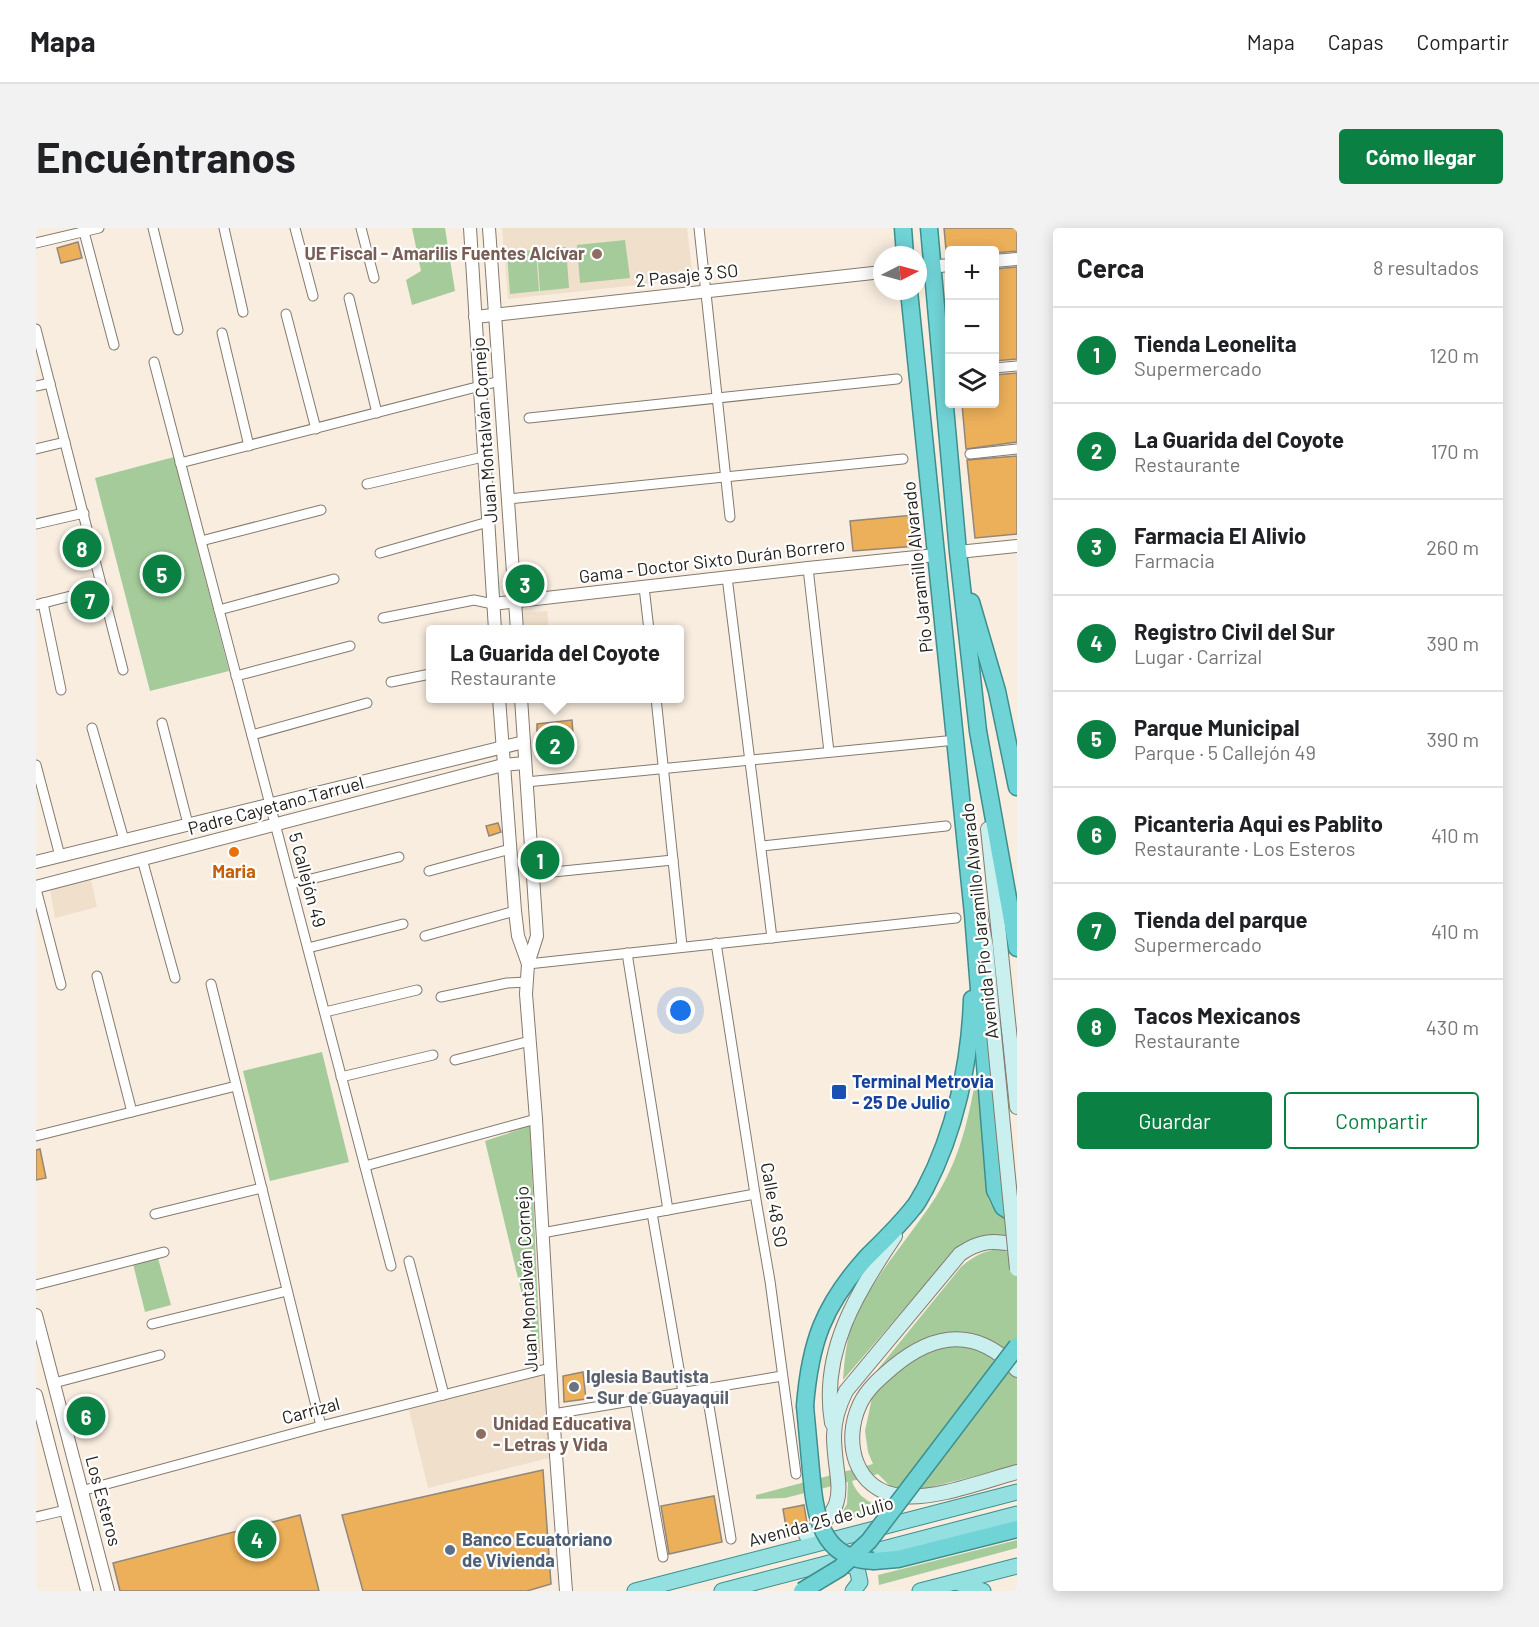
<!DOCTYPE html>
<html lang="es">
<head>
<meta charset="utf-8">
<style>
  body { margin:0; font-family:Barlow,sans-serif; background:#f2f2f2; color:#202124 }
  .controls { position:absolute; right:18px; top:18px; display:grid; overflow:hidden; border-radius:6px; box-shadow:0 3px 15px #0003 }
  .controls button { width:54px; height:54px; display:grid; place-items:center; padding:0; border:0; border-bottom:2px solid #e0e0e0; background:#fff; color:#202124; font:30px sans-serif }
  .compass { position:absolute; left:837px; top:18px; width:54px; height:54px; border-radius:50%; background:#fff; box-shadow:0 3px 15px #0003; rotate:84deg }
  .you { position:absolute; left:645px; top:783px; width:21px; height:21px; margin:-15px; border:4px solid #fff; border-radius:50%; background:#1a73e8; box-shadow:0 0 0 9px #1a73e833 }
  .badge { display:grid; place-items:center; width:39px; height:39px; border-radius:50%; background:#0b8043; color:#fff; font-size:20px; font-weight:700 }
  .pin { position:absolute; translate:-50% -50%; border:3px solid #fff; box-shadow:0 2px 6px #0006 }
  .popup { position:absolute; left:390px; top:397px; width:258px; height:78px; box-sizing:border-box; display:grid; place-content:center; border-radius:6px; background:#fff; filter:drop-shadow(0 2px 4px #0005); font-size:20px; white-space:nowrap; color:#757577 }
  .popup b { font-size:22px; color:#202124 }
  .popup::after { content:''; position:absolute; left:50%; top:100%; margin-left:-12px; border:12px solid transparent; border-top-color:#fff }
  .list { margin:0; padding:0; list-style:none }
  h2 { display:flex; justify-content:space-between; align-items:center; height:78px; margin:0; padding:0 24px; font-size:26px }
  h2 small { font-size:20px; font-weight:400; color:#757577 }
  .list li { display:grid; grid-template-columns:39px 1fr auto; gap:18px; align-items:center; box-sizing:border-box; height:96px; padding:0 24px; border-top:2px solid #e0e0e0 }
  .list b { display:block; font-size:22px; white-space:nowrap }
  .list p { margin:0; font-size:20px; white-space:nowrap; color:#757577 }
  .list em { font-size:20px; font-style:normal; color:#757577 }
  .actions { display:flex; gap:12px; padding:18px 24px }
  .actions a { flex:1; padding:14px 0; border:2px solid #0b8043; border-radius:6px; text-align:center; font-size:21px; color:#0b8043 }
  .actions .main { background:#0b8043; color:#fff }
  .icon { flex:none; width:33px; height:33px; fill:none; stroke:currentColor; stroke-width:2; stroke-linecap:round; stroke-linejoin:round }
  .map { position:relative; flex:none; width:981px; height:1363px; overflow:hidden; border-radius:6px }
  header { display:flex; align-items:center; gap:36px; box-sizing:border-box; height:84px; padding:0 30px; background:#fff; border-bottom:2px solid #e0e0e0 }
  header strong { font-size:28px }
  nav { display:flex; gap:33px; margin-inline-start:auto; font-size:21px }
  .intro { display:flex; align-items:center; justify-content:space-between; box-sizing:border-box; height:144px; padding:0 36px }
  h1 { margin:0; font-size:42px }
  .button { padding:15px 27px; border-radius:6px; background:#0b8043; color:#fff; font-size:21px; font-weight:700 }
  main { display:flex; gap:36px; padding:0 36px }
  aside { flex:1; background:#fff; border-radius:6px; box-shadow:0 3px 15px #0003 }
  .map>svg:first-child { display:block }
</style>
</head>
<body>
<header>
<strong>Mapa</strong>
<nav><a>Mapa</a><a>Capas</a><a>Compartir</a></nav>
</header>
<div class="intro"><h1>Encuéntranos</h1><a class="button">Cómo llegar</a></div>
<main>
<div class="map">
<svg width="981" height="1363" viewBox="0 0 981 1363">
  <rect width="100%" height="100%" fill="#f8eddf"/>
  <!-- built -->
  <g fill="#f0dfcb">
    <path d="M466,0H651L657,51L472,71Z"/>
    <path d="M511,383L513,401H487L485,385Z"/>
    <path d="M55,652L61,679L19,690L14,661Z"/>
    <path d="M508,1146L513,1230L392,1260L373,1182Z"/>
  </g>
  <!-- green -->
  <g fill="#a5cb9b">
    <path d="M376,0H409L419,63L376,77L370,52L385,43Z"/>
    <path d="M589,12L594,50L544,55L541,17Z"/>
    <path d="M530,19L533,60L504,63L501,21Z"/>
    <path d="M500,22L503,63L474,66L471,24Z"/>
    <path d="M138,229L193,443L114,463L59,250Z"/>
    <path d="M286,824L313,934L234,953L207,843Z"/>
    <path d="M943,833L952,970C958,984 967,991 981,996V1011C953,1002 941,1009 917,1024L807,1152C808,1139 809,1124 812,1111C824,1060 879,1006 905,960C928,920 935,877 943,833Z"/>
    <path d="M494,898L504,1125H500L449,913Z"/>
    <path d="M966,1021L981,1030V1238L878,1263L855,1259L842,1246L816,1253C821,1269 836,1276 852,1282L801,1293L811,1276L812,1254L749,1270L720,1271V1267L837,1236L832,1224L829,1203L842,1141L925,1039C938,1028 948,1022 966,1021Z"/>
    <path d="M122,1030L135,1077L109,1084L97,1036Z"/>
    <path d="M981,1312V1320L843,1357L842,1347Z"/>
  </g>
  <!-- building -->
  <g fill="#edb05a" stroke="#91877a" stroke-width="1.5">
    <path d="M908,0H981V23L958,25V22H910Z"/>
    <path d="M42,14L46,30L25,35L21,20Z"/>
    <path d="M981,39V131L958,133V41Z"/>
    <path d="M981,145V214L930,221L926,176H958V147Z"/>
    <path d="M981,228V306L939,310L931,232Z"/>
    <path d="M878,287L881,318L817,323L814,293Z"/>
    <path d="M536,492L538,522L501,524V496Z"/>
    <path d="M462,595L465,604L453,608L450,598Z"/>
    <path d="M4,921L10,950L0,952V922Z"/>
    <path d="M547,1144L550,1171L528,1174L527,1148Z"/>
    <path d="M56,1180L61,1192L42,1196L39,1184Z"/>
    <path d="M507,1242L515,1356L491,1363H327L306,1287Z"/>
    <path d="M678,1268L686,1314L633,1326L625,1278Z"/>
    <path d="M768,1277L771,1295L750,1299L747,1281Z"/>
    <path d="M264,1287L283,1363H84L77,1335Z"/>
  </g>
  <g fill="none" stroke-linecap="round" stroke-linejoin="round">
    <!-- minor casing -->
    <g stroke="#847a6e" stroke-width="11">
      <g id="minor">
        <path d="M117,0L142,102"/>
        <path d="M188,0L207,84"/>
        <path d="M259,0L277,68"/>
        <path d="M325,0L338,50"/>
        <path d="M663,0L694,289"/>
        <path d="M48,4L78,117"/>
        <path d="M0,15L63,0"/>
        <path d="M313,70L341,185"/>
        <path d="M250,86L280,201"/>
        <path d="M0,101L87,442"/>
        <path d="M186,105L213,218"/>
        <path d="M118,134L355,1038"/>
        <path d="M958,140L981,138"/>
        <path d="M0,158L14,155"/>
        <path d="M493,190L861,151"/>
        <path d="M0,221L29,214"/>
        <path d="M934,226L981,221"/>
        <path d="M144,235L464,153"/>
        <path d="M331,256L447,229"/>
        <path d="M472,271L867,231"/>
        <path d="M0,296L48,285"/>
        <path d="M165,313L285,282"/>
        <path d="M344,325L452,294"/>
        <path d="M772,340L793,524"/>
        <path d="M691,349L736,710"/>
        <path d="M608,359L613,402"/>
        <path d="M7,375L25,462"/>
        <path d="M0,377L66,360"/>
        <path d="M183,382L298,351"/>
        <path d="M347,390L438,372L457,376"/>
        <path d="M200,448L314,418"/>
        <path d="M355,454L394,446"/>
        <path d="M620,470L646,718"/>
        <path d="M126,495L152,596"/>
        <path d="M56,500L88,612"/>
        <path d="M216,507L331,475"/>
        <path d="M0,537L24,628"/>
        <path d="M490,554L920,512"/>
        <path d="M726,618L910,598"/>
        <path d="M106,631L139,750"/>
        <path d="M393,643L474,621"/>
        <path d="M497,646L637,632"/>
        <path d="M255,656L363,629"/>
        <path d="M0,661L25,757"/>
        <path d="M389,708L479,683"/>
        <path d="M680,715L719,966L734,1053L760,1246"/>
        <path d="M272,720L367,696"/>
        <path d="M591,725L632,982"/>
        <path d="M492,736L920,690"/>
        <path d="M61,748L96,884"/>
        <path d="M175,756L285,1198"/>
        <path d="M405,769L471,755L490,754"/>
        <path d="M289,784L381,762"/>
        <path d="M419,832L494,813"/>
        <path d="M305,849L397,827"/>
        <path d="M0,908L200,858"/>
        <path d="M329,938L500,891"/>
        <path d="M616,985L647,1164"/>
        <path d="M119,986L226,960"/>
        <path d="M506,1005L719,966"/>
        <path d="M373,1033L408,1167"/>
        <path d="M0,1057L128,1024"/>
        <path d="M116,1096L251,1063"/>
        <path d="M18,1155L124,1127"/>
        <path d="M670,1160L695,1311"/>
        <path d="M599,1172L627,1329"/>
        <path d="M517,1186L746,1148"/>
        <path d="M45,1263L285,1198L514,1140"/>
        <path d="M0,1289L30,1282"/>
      </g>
    </g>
    <!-- tertiary casing -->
    <g stroke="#847a6e" stroke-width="14">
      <g id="tertiary">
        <path d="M434,0L459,402"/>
        <path d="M453,0L481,402"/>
        <path d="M958,33L981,31"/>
        <path d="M882,40L914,37"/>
        <path d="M439,89L846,44"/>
        <path d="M922,324L981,318"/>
        <path d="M457,376L772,340L900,327"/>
        <path d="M463,470L479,683L482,708L492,736"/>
        <path d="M485,470L501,708L492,736L490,766L500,891L517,1186L530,1363"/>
        <path d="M0,634L488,514"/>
        <path d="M0,659L467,537L489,535"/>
        <path d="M0,1087L72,1363"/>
        <path d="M0,1167L51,1363"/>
      </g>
    </g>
    <!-- secondary casing -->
    <g stroke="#847a6e" stroke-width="16">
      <g id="secondary">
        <path d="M952,601L981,879"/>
        <path d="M944,687L950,719L958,806"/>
        <path d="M981,1142C941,1099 899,1104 857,1139C844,1150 831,1161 824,1176C806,1214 819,1263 865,1268C898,1272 948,1253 981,1244"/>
        <path d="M796,1195C784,1124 821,1064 859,1008"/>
        <path d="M770,1307C819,1278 798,1254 798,1208C798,1192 803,1177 810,1163L924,1026C945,1012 957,1012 981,1017"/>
      </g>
    </g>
    <!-- primary casing -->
    <g stroke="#3e8e8e" stroke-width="17">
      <g id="primary">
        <path d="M801,1338L811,1336L821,1340L824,1354L817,1363"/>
        <path d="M920,1354L947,1363"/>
        <path d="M599,1363L981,1264"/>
        <path d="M686,1363L981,1286"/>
        <path d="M884,1363L981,1338"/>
      </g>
    </g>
    <!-- trunk casing -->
    <g stroke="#3e8e8e" stroke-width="19">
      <g id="trunk">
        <path d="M867,0L869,27"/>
        <path d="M893,0L922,324L942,503L981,720"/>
        <path d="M873,63L937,686L959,962L967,979L981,988"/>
        <path d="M935,374L961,463L981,559"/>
        <path d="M769,1178C774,1115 787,1078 830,1030C846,1014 863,998 877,980C882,975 885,967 889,961C919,904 934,835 936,771"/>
        <path d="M838,1333L862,1331L981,1301"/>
      </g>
    </g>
    <!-- minor -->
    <use href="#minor" stroke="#fff" stroke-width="9"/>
    <!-- tertiary -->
    <use href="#tertiary" stroke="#fff" stroke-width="12"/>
    <!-- secondary -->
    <use href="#secondary" stroke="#c9efef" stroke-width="14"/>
    <!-- primary -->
    <use href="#primary" stroke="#94dfe0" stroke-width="15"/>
    <!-- trunk -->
    <use href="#trunk" stroke="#70d4d6" stroke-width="16"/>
    <!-- secondary-bridge casing -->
    <g stroke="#847a6e" stroke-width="16" stroke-linecap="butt">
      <path id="secondary-bridge" d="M958,806L981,1041"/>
    </g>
    <!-- trunk-bridge casing -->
    <g stroke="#3e8e8e" stroke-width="19" stroke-linecap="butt">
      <g id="trunk-bridge">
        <path d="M769,1178C771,1200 773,1221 775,1243C779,1286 784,1332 838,1333"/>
        <path d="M766,1363L804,1340L833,1313L981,1118"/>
      </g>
    </g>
    <!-- secondary-bridge -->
    <use href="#secondary-bridge" stroke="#c9efef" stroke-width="14"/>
    <!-- trunk-bridge -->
    <use href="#trunk-bridge" stroke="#70d4d6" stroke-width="16"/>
  </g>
  <!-- markers -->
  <g fill="#8d6e63" stroke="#fff" stroke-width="2">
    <circle cx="561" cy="26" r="6"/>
    <circle cx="445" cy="1206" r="6"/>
  </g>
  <circle fill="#e8710a" stroke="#fff" stroke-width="2" cx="198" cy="624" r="6"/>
  <rect fill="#1a4fb4" stroke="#fff" stroke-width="2" x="795" y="856" width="16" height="16" rx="3"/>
  <circle fill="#6b7280" stroke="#fff" stroke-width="2" cx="538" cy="1159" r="6"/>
  <circle fill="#5c6f8a" stroke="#fff" stroke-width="2" cx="414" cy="1322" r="6"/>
  <g text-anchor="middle" stroke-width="4.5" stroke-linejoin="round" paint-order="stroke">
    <!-- education labels -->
    <g font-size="18" font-weight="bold" fill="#785e54" stroke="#fff" text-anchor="end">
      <text x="549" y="32">UE Fiscal - Amarilis Fuentes Alcívar</text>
      <text x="457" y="1202" text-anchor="start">Unidad Educativa<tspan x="457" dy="21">- Letras y Vida</tspan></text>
    </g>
    <!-- street labels -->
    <g font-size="18" fill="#25211c" stroke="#fff">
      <text transform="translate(651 48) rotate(-6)" y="6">2 Pasaje 3 SO</text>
      <text transform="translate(449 202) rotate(-94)" y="6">Juan Montalván Cornejo</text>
      <text transform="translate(676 333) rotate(-7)" y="6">Gama - Doctor Sixto Durán Borrero</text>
      <text transform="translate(882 339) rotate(-96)" y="6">Pío Jaramillo Alvarado</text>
      <text transform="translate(240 578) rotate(-15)" y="6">Padre Cayetano Tarruel</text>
      <text transform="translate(271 652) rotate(75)" y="6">5 Callejón 49</text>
      <text transform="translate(944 693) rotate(-96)" y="6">Avenida Pío Jaramillo Alvarado</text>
      <text transform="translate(738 977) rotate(80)" y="6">Calle 48 SO</text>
      <text transform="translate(491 1051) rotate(-93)" y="6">Juan Montalván Cornejo</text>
      <text transform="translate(275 1183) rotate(-15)" y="6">Carrizal</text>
      <text transform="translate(67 1273) rotate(75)" y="6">Los Esteros</text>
      <text transform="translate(785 1294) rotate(-15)" y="6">Avenida 25 de Julio</text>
    </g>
    <!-- food labels -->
    <g font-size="18" font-weight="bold" fill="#c56008" stroke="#fff">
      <text x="198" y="650">Maria</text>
    </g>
    <!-- transit labels -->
    <g font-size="18" font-weight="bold" fill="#164399" stroke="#fff" text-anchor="start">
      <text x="816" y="860">Terminal Metrovia<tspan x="816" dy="21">- 25 De Julio</tspan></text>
    </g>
    <!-- worship labels -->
    <g font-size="18" font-weight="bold" fill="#5b616d" stroke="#fff" text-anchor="start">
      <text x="550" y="1155">Iglesia Bautista<tspan x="550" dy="21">- Sur de Guayaquil</tspan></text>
    </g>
    <!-- service labels -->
    <g font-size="18" font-weight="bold" fill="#4e5e75" stroke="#fff" text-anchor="start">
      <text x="426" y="1318">Banco Ecuatoriano<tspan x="426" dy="21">de Vivienda</tspan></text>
    </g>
  </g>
</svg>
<div class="controls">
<button>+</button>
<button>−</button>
<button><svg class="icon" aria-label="layers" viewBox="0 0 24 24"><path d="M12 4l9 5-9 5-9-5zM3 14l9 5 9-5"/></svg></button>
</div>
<svg class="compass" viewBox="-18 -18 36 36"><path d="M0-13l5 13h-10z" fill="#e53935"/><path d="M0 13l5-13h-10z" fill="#757577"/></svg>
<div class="you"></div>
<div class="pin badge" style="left:504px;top:632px">1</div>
<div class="pin badge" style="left:519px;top:517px">2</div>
<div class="popup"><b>La Guarida del Coyote</b>Restaurante</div>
<div class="pin badge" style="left:489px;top:356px">3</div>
<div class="pin badge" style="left:221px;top:1311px">4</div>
<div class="pin badge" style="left:126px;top:346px">5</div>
<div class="pin badge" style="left:50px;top:1188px">6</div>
<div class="pin badge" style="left:54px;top:372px">7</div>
<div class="pin badge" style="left:46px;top:320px">8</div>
</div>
<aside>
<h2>Cerca<small>8 resultados</small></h2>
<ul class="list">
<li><span class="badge">1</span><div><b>Tienda Leonelita</b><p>Supermercado</p></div><em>120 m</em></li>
<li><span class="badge">2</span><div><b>La Guarida del Coyote</b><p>Restaurante</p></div><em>170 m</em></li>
<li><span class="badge">3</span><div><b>Farmacia El Alivio</b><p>Farmacia</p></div><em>260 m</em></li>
<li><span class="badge">4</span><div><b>Registro Civil del Sur</b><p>Lugar · Carrizal</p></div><em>390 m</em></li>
<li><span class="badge">5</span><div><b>Parque Municipal</b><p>Parque · 5 Callejón 49</p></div><em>390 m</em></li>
<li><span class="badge">6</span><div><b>Picanteria Aqui es Pablito</b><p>Restaurante · Los Esteros</p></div><em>410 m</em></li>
<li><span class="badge">7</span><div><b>Tienda del parque</b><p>Supermercado</p></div><em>410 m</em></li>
<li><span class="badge">8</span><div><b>Tacos Mexicanos</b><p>Restaurante</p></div><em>430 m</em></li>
</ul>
<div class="actions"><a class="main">Guardar</a><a>Compartir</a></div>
</aside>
</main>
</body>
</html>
